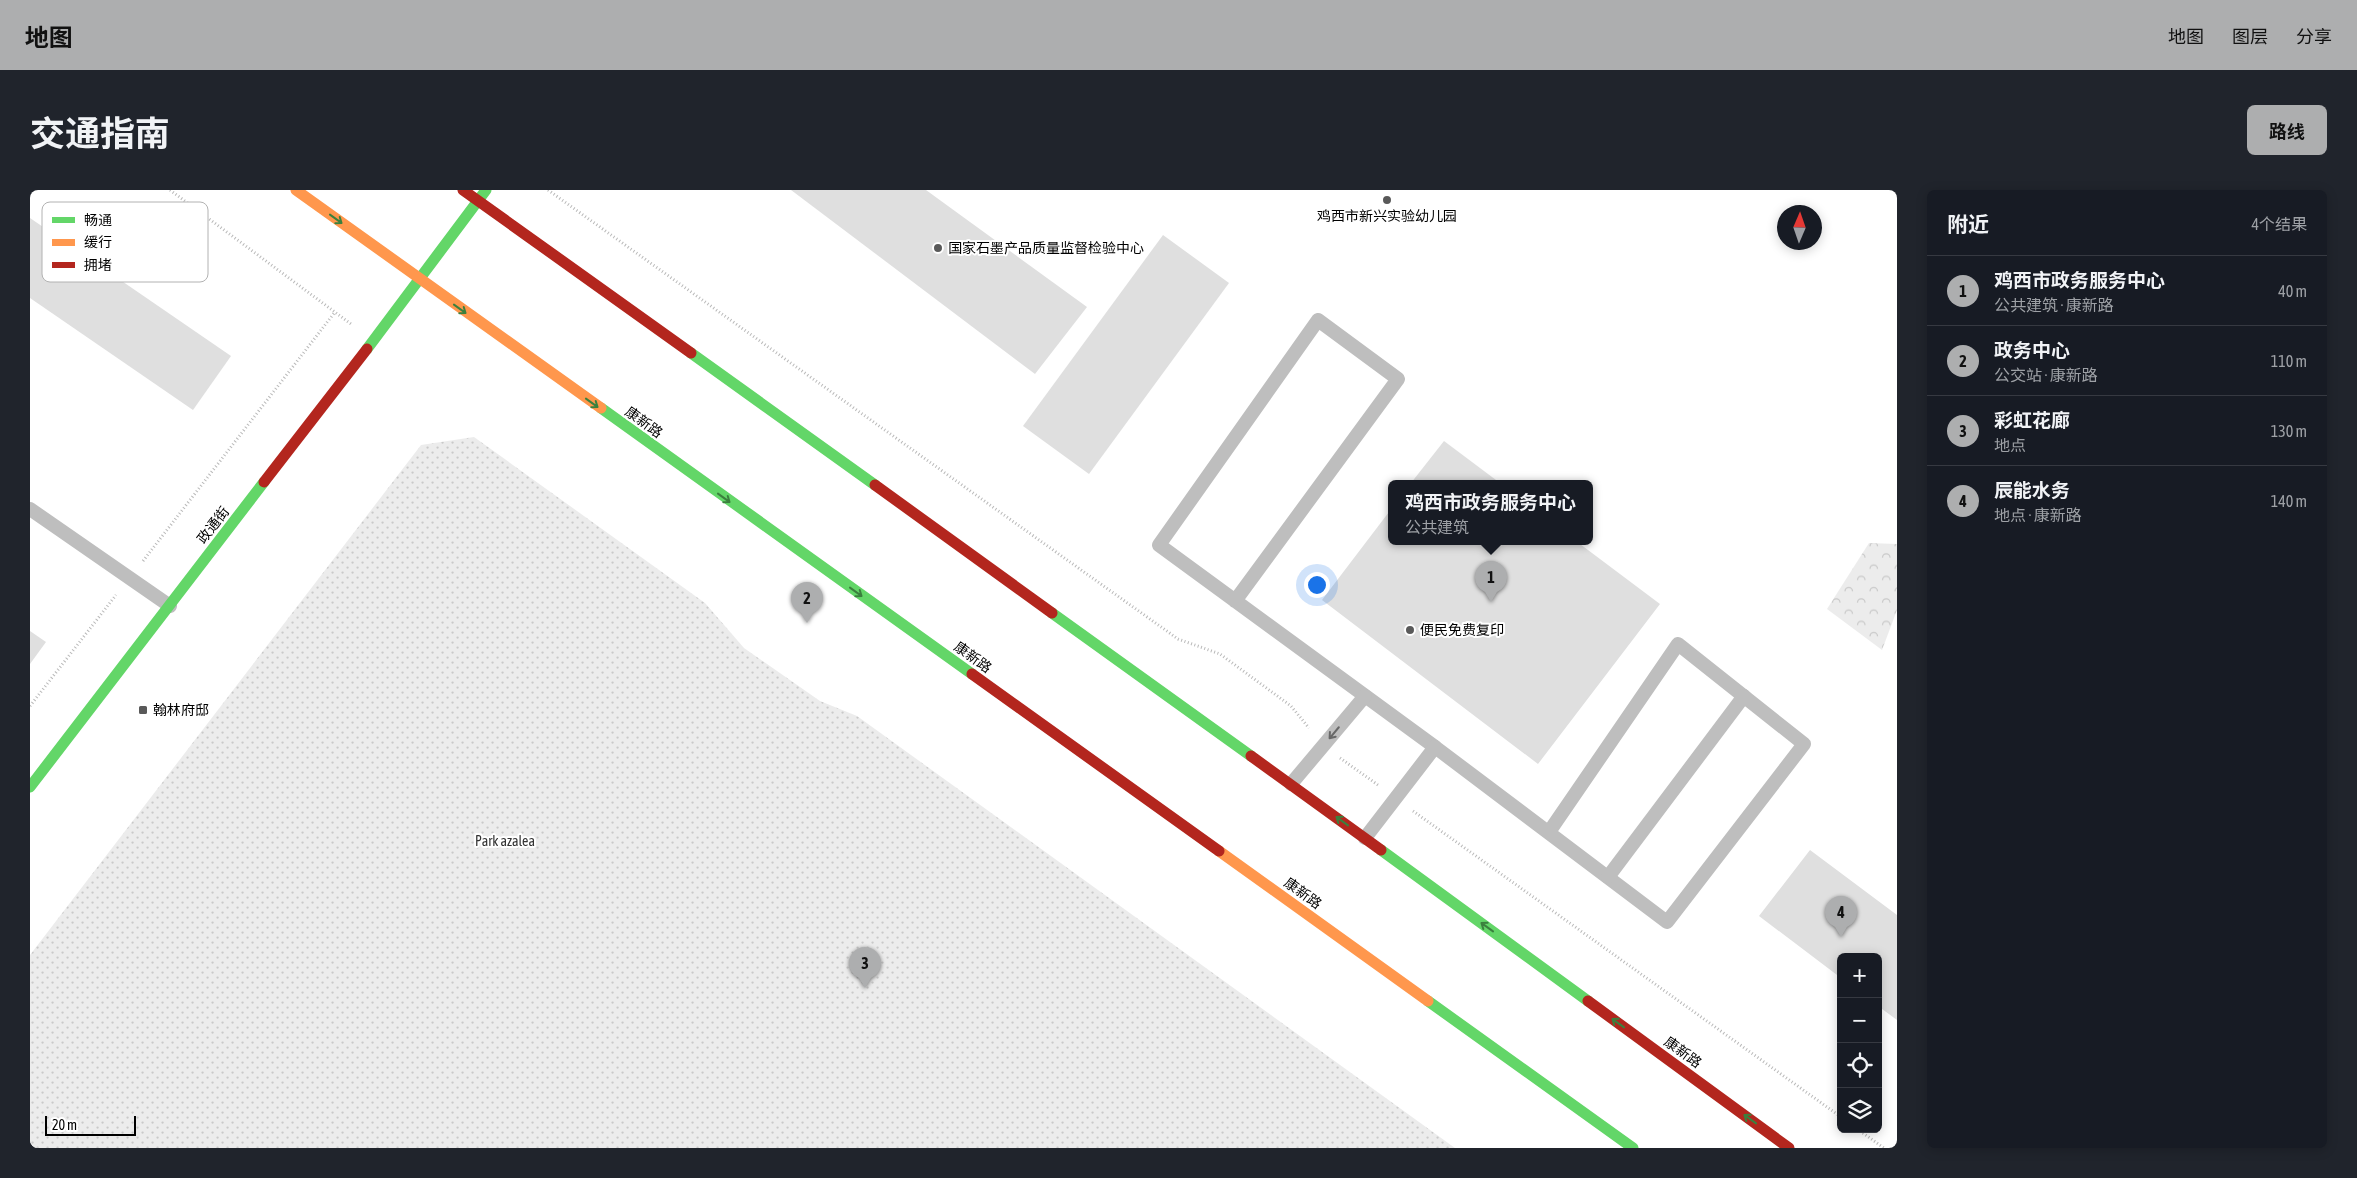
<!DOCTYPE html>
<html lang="zh">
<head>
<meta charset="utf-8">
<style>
  body { margin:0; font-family:"Asap Condensed","Noto Sans SC",sans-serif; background:#20242c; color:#f1f3f6 }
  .controls { position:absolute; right:15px; bottom:15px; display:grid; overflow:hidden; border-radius:8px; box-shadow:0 2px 12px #0003 }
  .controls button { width:45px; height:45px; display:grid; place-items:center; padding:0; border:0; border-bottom:1px solid #363941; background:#171b24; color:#f1f3f6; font:25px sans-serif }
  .compass { position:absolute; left:1747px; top:15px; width:45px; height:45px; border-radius:50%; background:#171b24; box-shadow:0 2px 12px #0003; rotate:2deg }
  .scale { position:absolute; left:15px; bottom:12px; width:91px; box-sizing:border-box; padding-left:5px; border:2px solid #000; border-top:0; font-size:14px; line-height:18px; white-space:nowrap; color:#000; -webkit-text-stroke:4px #fff; paint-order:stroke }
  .you { position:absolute; left:1286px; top:394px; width:18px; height:18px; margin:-12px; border:4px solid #fff; border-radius:50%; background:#1a73e8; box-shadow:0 0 0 8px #1a73e833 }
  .badge { display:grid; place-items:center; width:32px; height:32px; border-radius:50%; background:#adaeaf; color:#111; font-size:16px; font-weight:700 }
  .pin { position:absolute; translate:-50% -41px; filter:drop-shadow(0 1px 2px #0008) }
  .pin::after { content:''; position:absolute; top:26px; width:18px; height:15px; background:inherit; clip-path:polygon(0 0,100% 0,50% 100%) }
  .popup { position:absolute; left:1358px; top:290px; width:205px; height:65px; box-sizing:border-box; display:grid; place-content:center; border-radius:8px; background:#171b24; filter:drop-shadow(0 1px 4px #0005); font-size:16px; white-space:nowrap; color:#9ea1a6 }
  .popup b { font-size:19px; color:#f1f3f6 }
  .popup::after { content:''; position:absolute; left:50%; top:100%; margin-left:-10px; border:10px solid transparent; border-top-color:#171b24 }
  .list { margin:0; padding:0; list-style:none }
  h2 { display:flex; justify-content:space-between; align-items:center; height:65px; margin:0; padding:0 20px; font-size:21px }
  h2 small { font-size:16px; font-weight:400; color:#9ea1a6 }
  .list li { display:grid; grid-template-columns:32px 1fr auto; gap:15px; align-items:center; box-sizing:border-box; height:70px; padding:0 20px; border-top:1px solid #363941 }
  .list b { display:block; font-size:19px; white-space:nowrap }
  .list p { margin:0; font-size:16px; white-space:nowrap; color:#9ea1a6 }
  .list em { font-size:16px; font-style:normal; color:#9ea1a6 }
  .icon { flex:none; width:28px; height:28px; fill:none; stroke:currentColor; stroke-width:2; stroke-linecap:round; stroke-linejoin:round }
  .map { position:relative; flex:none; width:1867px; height:958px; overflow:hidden; border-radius:8px }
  header { display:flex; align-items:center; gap:30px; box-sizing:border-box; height:70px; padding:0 25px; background:#adaeaf; color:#111 }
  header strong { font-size:24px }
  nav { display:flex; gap:28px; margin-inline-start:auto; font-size:18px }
  .intro { display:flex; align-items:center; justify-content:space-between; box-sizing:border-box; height:120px; padding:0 30px }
  h1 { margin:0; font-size:35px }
  .button { padding:12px 22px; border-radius:8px; background:#adaeaf; color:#111; font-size:18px; font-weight:700 }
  main { display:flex; gap:30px; padding:0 30px }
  aside { flex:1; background:#171b24; border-radius:8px; box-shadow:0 2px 12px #0003 }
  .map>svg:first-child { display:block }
</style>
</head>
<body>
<header>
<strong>地图</strong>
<nav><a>地图</a><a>图层</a><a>分享</a></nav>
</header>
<div class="intro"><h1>交通指南</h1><a class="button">路线</a></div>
<main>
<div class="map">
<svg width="1867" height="958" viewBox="0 0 1867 958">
  <defs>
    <pattern id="forest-crowns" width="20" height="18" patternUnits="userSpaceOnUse" patternTransform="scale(1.25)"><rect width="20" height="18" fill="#ececec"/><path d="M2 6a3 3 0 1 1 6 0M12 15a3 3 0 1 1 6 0" fill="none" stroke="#c9c9c9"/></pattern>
    <pattern id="park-dots" width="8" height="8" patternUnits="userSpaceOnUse" patternTransform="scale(1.25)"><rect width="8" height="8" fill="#ececec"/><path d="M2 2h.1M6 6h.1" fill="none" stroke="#c9c9c9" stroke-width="1.8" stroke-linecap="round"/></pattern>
  </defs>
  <rect width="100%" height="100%" fill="#fff"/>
  <!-- forest -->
  <path fill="url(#forest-crowns)" d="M1839,353L1867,354V420L1852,460L1797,419Z"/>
  <!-- park -->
  <path fill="url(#park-dots)" d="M444,247L675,413L714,458L790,511L827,526L1425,958H0V765L391,255Z"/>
  <!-- building -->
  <g fill="#dfdfdf">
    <path d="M761,0H896L1057,117L1005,184Z"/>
    <path d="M0,28L201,166L163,220L0,108Z"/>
    <path d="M1133,45L1199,93L1059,284L993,236Z"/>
    <path d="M1414,251L1470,293H1381Z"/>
    <path d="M1362,318V351H1546L1630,414L1508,574L1292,410Z"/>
    <path d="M0,441L16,452L0,474Z"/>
    <path d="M1780,660L1867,725V830L1848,816V767H1811V788L1729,726Z"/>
  </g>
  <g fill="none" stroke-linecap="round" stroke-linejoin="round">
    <!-- path -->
    <g stroke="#b9b9b9" stroke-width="3" stroke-dasharray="1 2.5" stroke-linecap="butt">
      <path d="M140,0L321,134"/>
      <path d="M518,0L1148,449L1190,464L1261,516L1279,538"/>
      <path d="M113,371L305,122"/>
      <path d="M0,516L86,405"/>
      <path d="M1310,568L1348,595"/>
      <path d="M1383,621L1811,927"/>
      <path d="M1827,939L1854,958"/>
    </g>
    <!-- lane -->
    <g stroke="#bebebe" stroke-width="14">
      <path d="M0,319L140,416"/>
      <path d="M1205,411L1368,189L1288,130L1129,355L1405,557"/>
      <path d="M1261,594L1335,506"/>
      <path d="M1335,648L1405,557L1637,732L1774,554L1648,454L1519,642"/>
      <path d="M1578,687L1714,506"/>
    </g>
    <!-- fast -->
    <g stroke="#63d668" stroke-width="11">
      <path d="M337,159L456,0"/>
      <path d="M661,163L845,295"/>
      <path d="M571,218L942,484"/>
      <path d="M1022,423L1221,566"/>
      <path d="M0,597L234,292"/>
      <path d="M1351,660L1558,811"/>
      <path d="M1398,811L1603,958"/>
    </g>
    <!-- slow -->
    <g stroke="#ff974d" stroke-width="11">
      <path d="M266,0L571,218"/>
      <path d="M1189,661L1398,811"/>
    </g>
    <!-- jam -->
    <g stroke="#b3261e" stroke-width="11">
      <path d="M433,0L661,163"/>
      <path d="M234,292L337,159"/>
      <path d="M845,295L1022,423"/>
      <path d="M942,484L1189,661"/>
      <path d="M1221,566L1351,660"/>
      <path d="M1558,811L1759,958"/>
    </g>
  </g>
  <!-- one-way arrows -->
  <defs><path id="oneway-shaft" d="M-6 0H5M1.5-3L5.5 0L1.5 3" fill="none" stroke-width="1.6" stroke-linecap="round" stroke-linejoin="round" transform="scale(1.25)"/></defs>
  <g stroke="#3b803e">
    <use href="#oneway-shaft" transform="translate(306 29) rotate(36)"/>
    <use href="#oneway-shaft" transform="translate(430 119) rotate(36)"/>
    <use href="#oneway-shaft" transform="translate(562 213) rotate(36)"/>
    <use href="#oneway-shaft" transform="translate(694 308) rotate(36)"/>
    <use href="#oneway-shaft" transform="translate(826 402) rotate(36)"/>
    <use href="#oneway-shaft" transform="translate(1312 631) rotate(-144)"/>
    <use href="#oneway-shaft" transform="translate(1457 737) rotate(-144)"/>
    <use href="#oneway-shaft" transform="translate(1588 833) rotate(-144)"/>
    <use href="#oneway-shaft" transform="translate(1720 929) rotate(-144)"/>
  </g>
  <use stroke="#686868" href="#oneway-shaft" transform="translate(1304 543) rotate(130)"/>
  <!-- markers -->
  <g fill="#595959" stroke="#fff" stroke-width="2">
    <circle cx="1357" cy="10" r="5"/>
    <circle cx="908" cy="58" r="5"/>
    <circle cx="1380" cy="440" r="5"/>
    <rect x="108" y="515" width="10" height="10" rx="2.5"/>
  </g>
  <g text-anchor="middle" stroke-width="4" stroke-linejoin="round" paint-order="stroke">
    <!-- poi labels -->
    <g font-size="14" fill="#000" stroke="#fff" text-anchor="start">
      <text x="1357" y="31" text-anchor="middle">鸡西市新兴实验幼儿园</text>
      <text x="918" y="63">国家石墨产品质量监督检验中心</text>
      <text x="1390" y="445">便民免费复印</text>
      <text x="123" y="525">翰林府邸</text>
    </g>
    <!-- street labels -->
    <g font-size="14" fill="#000" stroke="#fff">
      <text transform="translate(614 232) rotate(36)" y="5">康新路</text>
      <text transform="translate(183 335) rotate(-52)" y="5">政通街</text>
      <text transform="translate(943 467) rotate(36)" y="5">康新路</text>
      <text transform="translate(1273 703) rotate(36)" y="5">康新路</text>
      <text transform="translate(1653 862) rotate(36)" y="5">康新路</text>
    </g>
    <!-- park labels -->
    <g font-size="14" fill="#333" stroke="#fff">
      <text x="475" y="656">Park azalea</text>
    </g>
  </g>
  <!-- legend -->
  <rect x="12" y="12" width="166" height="80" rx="8" fill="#fff" stroke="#b2b2b2" stroke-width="1"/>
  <rect x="22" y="27" width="23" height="6" fill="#63d668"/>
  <rect x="22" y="49" width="23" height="7" fill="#ff974d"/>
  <rect x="22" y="72" width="23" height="6" fill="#b3261e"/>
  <g font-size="14" fill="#000">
    <text x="54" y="35">畅通</text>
    <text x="54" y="57">缓行</text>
    <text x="54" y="80">拥堵</text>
  </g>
</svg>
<div class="controls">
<button>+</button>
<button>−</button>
<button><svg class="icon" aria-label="locate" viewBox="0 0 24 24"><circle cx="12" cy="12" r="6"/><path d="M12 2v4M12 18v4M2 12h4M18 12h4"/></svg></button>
<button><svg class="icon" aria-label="layers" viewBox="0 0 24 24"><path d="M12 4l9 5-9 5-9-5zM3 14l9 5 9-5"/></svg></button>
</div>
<svg class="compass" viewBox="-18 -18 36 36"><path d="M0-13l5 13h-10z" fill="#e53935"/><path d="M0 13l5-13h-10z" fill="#9ea1a6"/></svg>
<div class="scale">20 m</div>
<div class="you"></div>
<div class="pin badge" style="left:1461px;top:412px">1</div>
<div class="popup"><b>鸡西市政务服务中心</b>公共建筑</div>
<div class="pin badge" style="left:777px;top:433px">2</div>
<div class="pin badge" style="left:835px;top:798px">3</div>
<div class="pin badge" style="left:1811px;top:747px">4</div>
</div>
<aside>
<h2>附近<small>4个结果</small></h2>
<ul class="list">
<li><span class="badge">1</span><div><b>鸡西市政务服务中心</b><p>公共建筑 · 康新路</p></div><em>40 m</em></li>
<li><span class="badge">2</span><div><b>政务中心</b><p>公交站 · 康新路</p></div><em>110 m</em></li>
<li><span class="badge">3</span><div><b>彩虹花廊</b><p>地点</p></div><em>130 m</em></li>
<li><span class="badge">4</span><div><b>辰能水务</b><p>地点 · 康新路</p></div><em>140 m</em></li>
</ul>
</aside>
</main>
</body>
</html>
